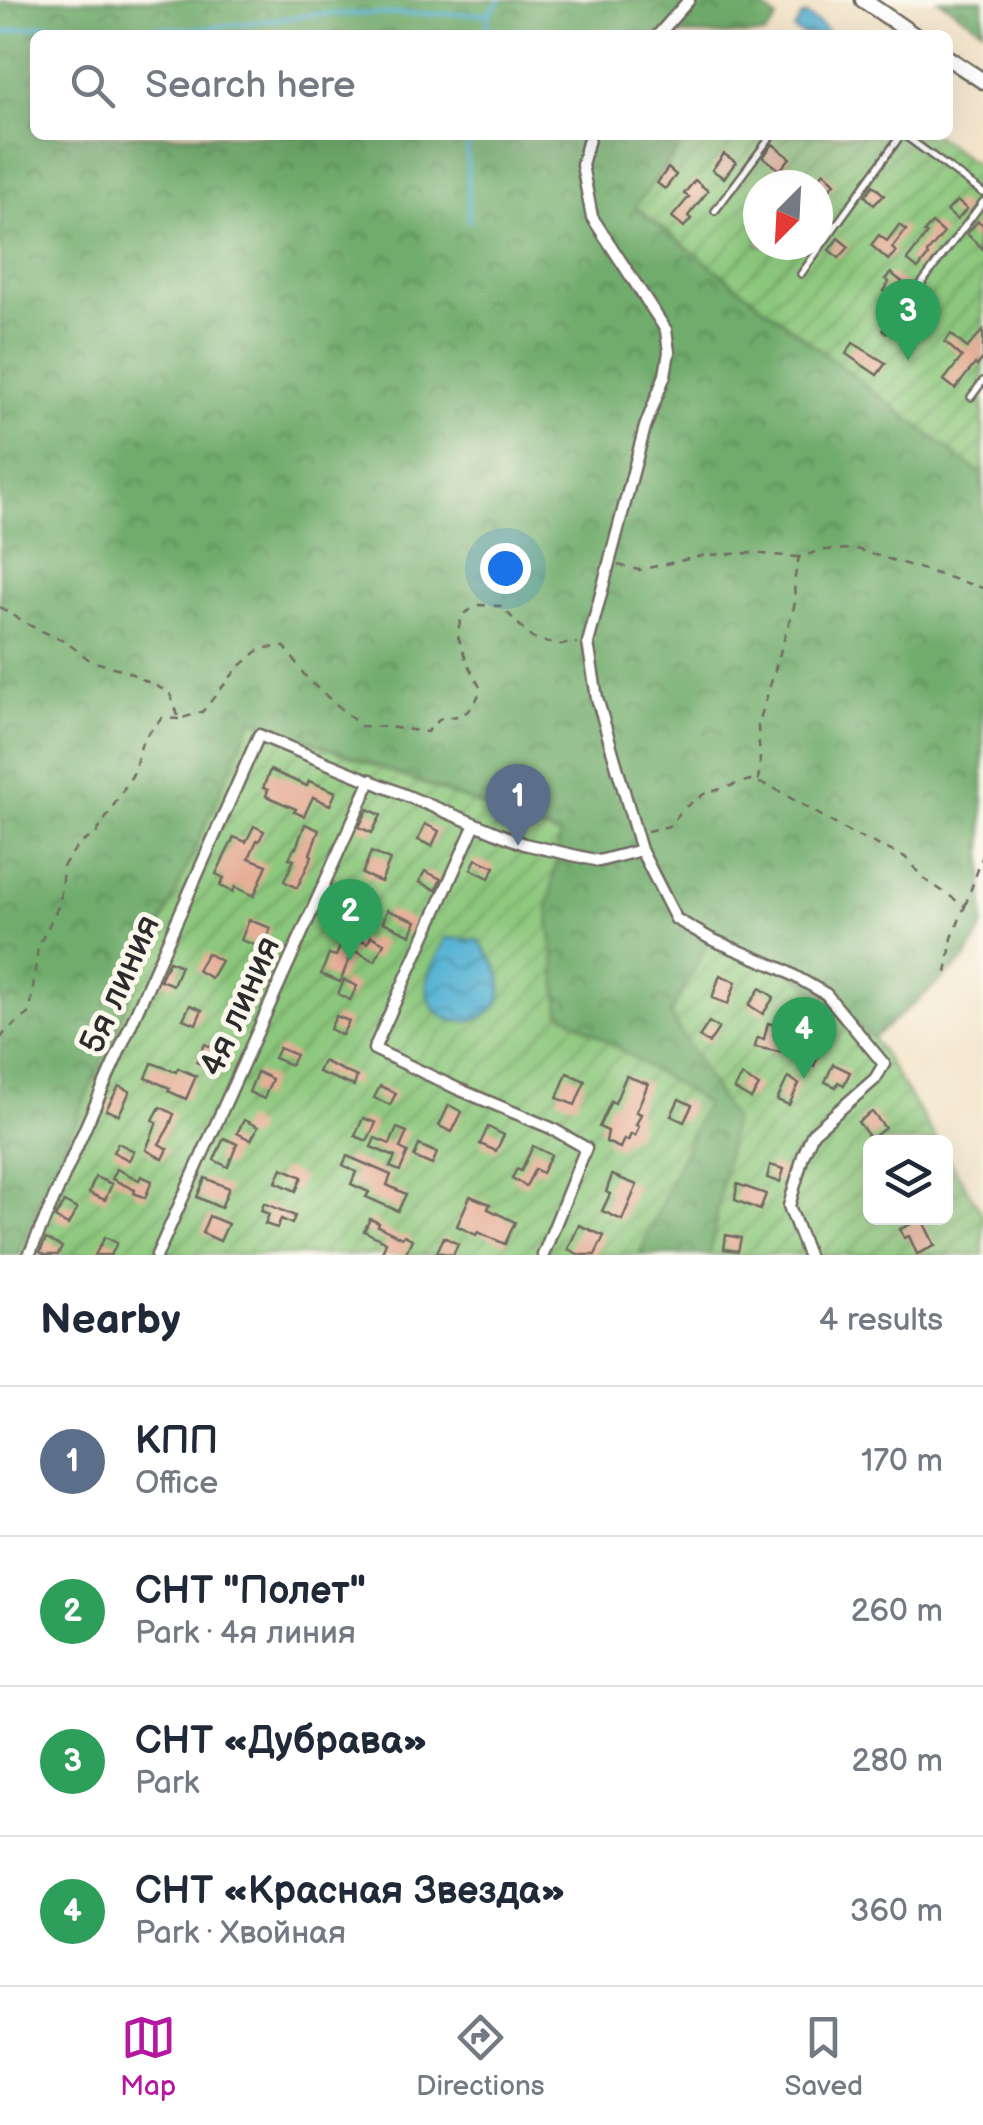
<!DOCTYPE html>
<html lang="en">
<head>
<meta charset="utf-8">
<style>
  body { margin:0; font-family:"Balsamiq Sans",sans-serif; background:#f2f2f3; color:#1f2937 }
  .controls { position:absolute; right:30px; bottom:30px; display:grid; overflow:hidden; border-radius:15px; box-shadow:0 10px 40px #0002 }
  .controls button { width:90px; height:90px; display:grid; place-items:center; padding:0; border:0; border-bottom:2px solid #e0e1e3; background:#fff; color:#1f2937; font:50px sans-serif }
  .compass { position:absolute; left:743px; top:170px; width:90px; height:90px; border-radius:50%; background:#fff; box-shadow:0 10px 40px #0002; rotate:204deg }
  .you { position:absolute; left:505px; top:568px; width:35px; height:35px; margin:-25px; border:8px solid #fff; border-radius:50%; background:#1a73e8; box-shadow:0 0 0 15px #1a73e833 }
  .badge { display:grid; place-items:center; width:65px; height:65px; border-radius:50%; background:#b5179e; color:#fff; font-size:32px; font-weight:700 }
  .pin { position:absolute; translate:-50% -82px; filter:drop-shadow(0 2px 5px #0008) }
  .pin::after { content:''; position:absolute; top:52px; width:35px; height:30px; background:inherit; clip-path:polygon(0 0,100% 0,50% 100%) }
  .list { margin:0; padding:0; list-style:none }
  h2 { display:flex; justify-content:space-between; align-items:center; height:130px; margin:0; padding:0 40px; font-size:42px }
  h2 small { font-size:32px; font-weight:400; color:#747a83 }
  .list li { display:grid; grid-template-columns:65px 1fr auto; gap:30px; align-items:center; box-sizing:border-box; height:150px; padding:0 40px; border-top:2px solid #e0e1e3 }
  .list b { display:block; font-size:38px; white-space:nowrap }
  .list p { margin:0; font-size:32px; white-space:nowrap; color:#747a83 }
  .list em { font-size:32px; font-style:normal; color:#747a83 }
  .icon { flex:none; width:55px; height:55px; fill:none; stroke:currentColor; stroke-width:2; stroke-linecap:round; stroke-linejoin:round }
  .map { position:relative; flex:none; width:983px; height:1255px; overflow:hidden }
  .search { position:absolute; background:#fff; box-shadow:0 10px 40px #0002; left:30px; right:30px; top:30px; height:110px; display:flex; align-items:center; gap:25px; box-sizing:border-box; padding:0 35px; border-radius:15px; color:#747a83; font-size:38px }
  .sheet { height:730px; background:#fff }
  nav { display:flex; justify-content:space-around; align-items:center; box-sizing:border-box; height:140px; border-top:2px solid #e0e1e3; background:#fff; font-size:28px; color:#747a83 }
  nav a { display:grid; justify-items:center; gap:5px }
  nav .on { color:#b5179e }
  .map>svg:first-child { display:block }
</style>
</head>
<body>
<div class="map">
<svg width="983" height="1255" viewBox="0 0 983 1255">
  <defs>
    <pattern id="forest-crowns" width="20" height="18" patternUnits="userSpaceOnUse" patternTransform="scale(2.5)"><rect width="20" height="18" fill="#70ac6c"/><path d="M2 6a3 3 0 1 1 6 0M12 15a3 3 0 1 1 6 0" fill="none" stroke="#5c8c59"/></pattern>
    <pattern id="garden-furrows" width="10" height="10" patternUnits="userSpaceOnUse" patternTransform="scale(2.5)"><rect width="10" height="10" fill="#8bc77c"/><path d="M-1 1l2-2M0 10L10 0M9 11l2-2" fill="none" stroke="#72a266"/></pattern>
    <pattern id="water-waves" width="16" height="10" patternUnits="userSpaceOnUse" patternTransform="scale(2.5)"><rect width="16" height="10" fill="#56b3d4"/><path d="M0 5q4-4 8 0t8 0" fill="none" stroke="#4792ac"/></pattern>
  </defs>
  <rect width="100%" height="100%" fill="#fbf7ec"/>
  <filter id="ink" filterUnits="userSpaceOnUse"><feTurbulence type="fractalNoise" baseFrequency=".01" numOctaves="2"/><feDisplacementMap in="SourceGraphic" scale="20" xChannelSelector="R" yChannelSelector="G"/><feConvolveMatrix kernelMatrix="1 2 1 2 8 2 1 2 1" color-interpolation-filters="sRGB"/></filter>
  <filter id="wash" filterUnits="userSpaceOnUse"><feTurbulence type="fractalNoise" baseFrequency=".0048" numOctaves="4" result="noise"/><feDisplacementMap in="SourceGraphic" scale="40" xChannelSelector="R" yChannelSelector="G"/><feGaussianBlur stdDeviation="2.25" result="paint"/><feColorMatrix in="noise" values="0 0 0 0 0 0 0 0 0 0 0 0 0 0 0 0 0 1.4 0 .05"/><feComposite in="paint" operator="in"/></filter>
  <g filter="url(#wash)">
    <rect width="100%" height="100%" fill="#f3e3c8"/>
    <!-- forest -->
    <g fill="url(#forest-crowns)" stroke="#4e6c4c" stroke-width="2.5">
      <path d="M30,0H755L777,19L765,35H35V135H689L635,207L983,476V926L966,959L873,1038L793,973L670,1014L733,1120L710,1255H639L705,1103L560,1012L548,910L560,835L253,719L17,1255H0V2Z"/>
      <path d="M939,0H983V29Z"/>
    </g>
    <!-- garden -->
    <g fill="url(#garden-furrows)" stroke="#5b7954" stroke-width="2.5" fill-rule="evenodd">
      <path d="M689,135H935L983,170V476L635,207ZM758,185H818V245H758Z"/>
      <path d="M252,719L560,836L548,910L560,1012L705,1103L639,1255H17Z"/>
      <path d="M712,935L793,973L873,1038L938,1142H870V1218H946V1155L983,1215V1255H710L733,1120L670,1015Z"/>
    </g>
    <!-- water -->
    <g fill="url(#water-waves)" stroke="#406f80" stroke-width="2.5">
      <path d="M806,15L821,25L830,35H802L794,30L801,17Z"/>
      <path d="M445,938L479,940C485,951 495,961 499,973C517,1024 434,1043 427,989C425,972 440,955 445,938Z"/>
    </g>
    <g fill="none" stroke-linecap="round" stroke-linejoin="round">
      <!-- stream -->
      <g stroke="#56b3d4" stroke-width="4">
        <path d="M0,33L43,25L201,29L319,14H489"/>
        <path d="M486,35L489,14L500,0"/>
        <path d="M469,221L467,154L470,135"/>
      </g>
    </g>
    <g id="blocks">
      <!-- building -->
      <g fill="#e6ae97">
        <path d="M773,144L790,158L780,170L763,157Z"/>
        <path d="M724,154L736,162L724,178L712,170Z"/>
        <path d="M668,168L676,175L665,189L657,183Z"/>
        <path d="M824,172L835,183L826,193L818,185H813Z"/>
        <path d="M695,180L708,191L688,216L691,219L684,227L672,217L689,197L684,194Z"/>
        <path d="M873,185L884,195L874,205L865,196Z"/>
        <path d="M957,201L967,209L957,220L947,211Z"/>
        <path d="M978,221L983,225V249L968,235V232Z"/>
        <path d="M932,223L944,233L927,253L928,256L918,269L907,260L927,234L924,232Z"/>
        <path d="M899,225L906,230L892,248L896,252L888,260L871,245L879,235L887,241Z"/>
        <path d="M838,238L849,247L839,258L829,250Z"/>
        <path d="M891,273L906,285L894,299L883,291L889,282L885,279Z"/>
        <path d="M983,330V358L977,366L975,364L955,389L944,380L962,357L945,342L951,334L967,348Z"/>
        <path d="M853,343L886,363L877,375L846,354Z"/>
        <path d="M270,770L307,786L309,781L336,792L330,805L313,797L304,816L294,812L296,809L266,796L268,790L263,788Z"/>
        <path d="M368,809L381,815L372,833L359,827Z"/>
        <path d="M305,824L319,830L310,854L312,856L297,888L284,881L294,860L289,858L295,847L296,848Z"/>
        <path d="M425,824L439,831L432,846L418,840Z"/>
        <path d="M254,826L264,831L259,841L257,840L249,858L267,865L254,896L235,887L233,892L220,886L224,878L216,874L234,837L246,842Z"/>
        <path d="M371,852L390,860L381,882L362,874Z"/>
        <path d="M476,859L495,867L489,878L471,869Z"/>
        <path d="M425,871L441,879L436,890L419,882Z"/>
        <path d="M387,910L416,921L411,935L383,922Z"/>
        <path d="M249,920L271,928L263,948L241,940Z"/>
        <path d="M346,933L368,943L371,936L384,943L375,961L355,951L354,953L352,952L340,982L321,974L329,954L336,956Z"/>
        <path d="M207,953L221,961L211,978L197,970Z"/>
        <path d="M169,961L181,966L173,985L160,980Z"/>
        <path d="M720,975L736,982L728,1004L712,998Z"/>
        <path d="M344,980L357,986L350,1000L338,994Z"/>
        <path d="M760,988L774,997L763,1014L749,1005Z"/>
        <path d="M190,1005L202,1010L196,1024L183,1019Z"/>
        <path d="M336,1016L349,1021L342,1035L330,1029Z"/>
        <path d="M795,1017L818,1025L831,1033L816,1056L818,1057L814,1066L811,1064L809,1068L803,1064L815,1042L808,1037L811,1033L792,1027Z"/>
        <path d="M709,1022L719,1028L709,1043L699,1037Z"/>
        <path d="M768,1023L787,1029L780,1052L755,1047L757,1038L764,1039Z"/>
        <path d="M205,1044L221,1052L213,1069L196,1062Z"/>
        <path d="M279,1048L296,1055L291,1065L274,1058Z"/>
        <path d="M323,1061L357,1077L354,1086L318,1072Z"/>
        <path d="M152,1063L176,1072L178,1068L196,1076L186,1099L168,1091L170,1088L146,1078Z"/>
        <path d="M833,1064L850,1072L844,1085L838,1082L836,1087L825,1082Z"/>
        <path d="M257,1072L272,1079L264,1099L249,1092Z"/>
        <path d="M567,1073L585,1081L575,1105L557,1098Z"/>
        <path d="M626,1076L648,1084L636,1112L641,1114L636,1125L639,1126L635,1136L631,1134L628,1141L624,1139L620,1148L606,1142L608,1131L599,1127L611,1101L615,1103Z"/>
        <path d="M742,1076L759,1086L751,1099L734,1089Z"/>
        <path d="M788,1077L799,1084L789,1105L777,1100Z"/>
        <path d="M119,1086L130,1091L119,1115L106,1110Z"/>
        <path d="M380,1086L396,1093L390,1105L374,1098Z"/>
        <path d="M679,1099L692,1105L684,1122L671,1116Z"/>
        <path d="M449,1105L462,1112L452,1132L439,1126Z"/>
        <path d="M160,1107L174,1114L169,1127L159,1144L168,1149L163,1159L146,1150L157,1122L153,1120Z"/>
        <path d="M872,1112L885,1128L871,1139L858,1122Z"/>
        <path d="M363,1118L376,1123L367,1141L355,1136Z"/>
        <path d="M244,1120L258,1127L251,1140L237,1133Z"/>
        <path d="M488,1127L504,1135L496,1151L480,1144Z"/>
        <path d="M397,1128L407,1132L400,1148L408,1152L400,1171L390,1167L395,1157L371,1147L375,1138L390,1144Z"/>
        <path d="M224,1138L237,1144L228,1167L214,1160Z"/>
        <path d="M118,1143L134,1151L129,1160L113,1152Z"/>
        <path d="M419,1145L437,1153L432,1165L414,1157Z"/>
        <path d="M533,1146L551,1155L542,1173L535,1169L526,1186L512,1178L517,1169L521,1171Z"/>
        <path d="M347,1156L391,1175L387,1185L406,1194L398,1211L366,1197L369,1192L351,1184L356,1172L343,1165Z"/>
        <path d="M770,1165L784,1169L780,1182L767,1178Z"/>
        <path d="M282,1168L302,1177L296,1191L276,1182Z"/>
        <path d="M117,1169L139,1180L141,1176L152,1181L145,1198L134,1193L135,1190L112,1179Z"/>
        <path d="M612,1175L637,1185L622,1220L602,1211L610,1194L606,1192Z"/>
        <path d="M95,1177L112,1184L105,1200L89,1193Z"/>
        <path d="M205,1178L229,1188L221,1208L197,1197Z"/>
        <path d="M737,1184L766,1194L760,1210L735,1200Z"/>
        <path d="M470,1196L490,1204L488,1209L515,1222L505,1244L478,1232L476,1235L457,1226Z"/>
        <path d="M64,1202L77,1209L68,1225L55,1218Z"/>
        <path d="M264,1203L295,1216L292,1224L281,1219L277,1228L265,1224L269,1214L261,1211Z"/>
        <path d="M209,1216L228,1224L220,1241L202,1233Z"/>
        <path d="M370,1219L379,1223L378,1226L402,1238L404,1235L412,1239L405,1255H381L386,1242L364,1231Z"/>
        <path d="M922,1219L935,1246L917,1254L909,1236L904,1238L900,1229Z"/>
        <path d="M579,1225L604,1236L595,1255H580L568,1249Z"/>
        <path d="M726,1235L741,1238L738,1251L724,1249Z"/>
        <path d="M105,1237L117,1243L111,1255H95Z"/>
        <path d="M444,1237L458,1244L453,1255L437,1252Z"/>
        <path d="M46,1239L62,1247L58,1255H45L40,1252Z"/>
      </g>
    </g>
  </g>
  <g filter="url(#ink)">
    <use href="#blocks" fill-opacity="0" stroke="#716b62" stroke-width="2.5"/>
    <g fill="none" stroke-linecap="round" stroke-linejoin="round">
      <!-- service casing -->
      <g stroke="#716b62" stroke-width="10">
        <g id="service">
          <path d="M904,135L983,193"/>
          <path d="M715,211L772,135"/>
          <path d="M801,274L901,135"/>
          <path d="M887,329L983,202"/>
          <path d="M971,397L983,381"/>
        </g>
      </g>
      <!-- minor casing -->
      <g stroke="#716b62" stroke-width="15">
        <g id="minor">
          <path d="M658,35L689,0"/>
          <path d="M590,135L582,165L592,217L666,330L669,352L665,375L645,427L588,643L597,698L641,850L676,919L711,939L782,969L826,994L884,1064L875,1079L813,1133L803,1156L789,1206L808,1255"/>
          <path d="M475,824L374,1049L458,1089L551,1128L586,1148L543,1255"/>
          <path d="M29,1255L259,735L524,844L599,861L641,850"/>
          <path d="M157,1255L371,780"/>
        </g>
      </g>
      <!-- secondary casing -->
      <g stroke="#716b62" stroke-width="19">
        <g id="secondary">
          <path d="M863,0L914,35"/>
          <path d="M948,58L983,81"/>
        </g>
      </g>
      <!-- path -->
      <g stroke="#716b62" stroke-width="2.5" stroke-dasharray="8 8" stroke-linecap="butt">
        <path d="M940,35L948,24"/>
        <path d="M618,565L639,570L706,555L750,553L798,557"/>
        <path d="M0,607L31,626L66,642L91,661L124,670L170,693L179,719L202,712L237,669L261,648L285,647L308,680L361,726L388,727L427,732L442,717C466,718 473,710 481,689L467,663L457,633L463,614L479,605L501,606L532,638L556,645L577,643"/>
        <path d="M758,781L760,762L758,726L795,603L794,581L799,557L823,550L856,549L983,588"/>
        <path d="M647,831L669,826L684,808L704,794L750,780L772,787L849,832L905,857L924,879L965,906L952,938L945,979"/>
        <path d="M965,906L983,855"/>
        <path d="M0,1039L6,1031L30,1013L38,947L60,903L63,866L78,845L96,834L133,774L143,739L162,718L179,719"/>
      </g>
      <!-- service -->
      <use href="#service" stroke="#fff" stroke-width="5"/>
      <!-- minor -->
      <use href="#minor" stroke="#fff" stroke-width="10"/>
      <!-- secondary -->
      <use href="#secondary" stroke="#fff" stroke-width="14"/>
    </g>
  </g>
  <g text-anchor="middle" stroke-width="10" stroke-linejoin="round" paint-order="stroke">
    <!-- street labels -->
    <g font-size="35" fill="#2b2b2b" stroke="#fbf7ec">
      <text transform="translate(119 984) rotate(-66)" y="12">5я линия</text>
      <text transform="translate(239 1006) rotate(-66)" y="12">4я линия</text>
    </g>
  </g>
</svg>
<div class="controls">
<button><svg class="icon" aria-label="layers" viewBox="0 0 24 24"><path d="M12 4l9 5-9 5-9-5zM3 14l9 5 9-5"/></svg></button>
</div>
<svg class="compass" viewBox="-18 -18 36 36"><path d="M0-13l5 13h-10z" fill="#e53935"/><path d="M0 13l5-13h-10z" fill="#747a83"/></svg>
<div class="you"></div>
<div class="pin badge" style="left:518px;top:846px;background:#5c6f8a">1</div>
<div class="pin badge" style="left:350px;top:961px;background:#2e9e5b">2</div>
<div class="pin badge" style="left:908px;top:361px;background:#2e9e5b">3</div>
<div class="pin badge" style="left:804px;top:1079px;background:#2e9e5b">4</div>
<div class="search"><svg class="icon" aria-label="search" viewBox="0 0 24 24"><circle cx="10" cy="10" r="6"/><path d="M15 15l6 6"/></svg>Search here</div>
</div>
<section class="sheet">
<h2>Nearby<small>4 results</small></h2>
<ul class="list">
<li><span class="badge" style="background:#5c6f8a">1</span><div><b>КПП</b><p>Office</p></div><em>170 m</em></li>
<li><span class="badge" style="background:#2e9e5b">2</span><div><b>СНТ &quot;Полет&quot;</b><p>Park · 4я линия</p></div><em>260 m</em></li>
<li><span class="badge" style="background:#2e9e5b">3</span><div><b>СНТ «Дубрава»</b><p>Park</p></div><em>280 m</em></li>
<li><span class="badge" style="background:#2e9e5b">4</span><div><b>СНТ «Красная Звезда»</b><p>Park · Хвойная</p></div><em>360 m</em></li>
</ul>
</section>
<nav>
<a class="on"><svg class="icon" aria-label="map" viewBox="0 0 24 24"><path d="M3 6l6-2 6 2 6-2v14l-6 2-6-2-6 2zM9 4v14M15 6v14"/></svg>Map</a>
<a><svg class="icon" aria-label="directions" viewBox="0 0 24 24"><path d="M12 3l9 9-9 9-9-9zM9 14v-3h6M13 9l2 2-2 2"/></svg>Directions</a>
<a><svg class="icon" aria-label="saved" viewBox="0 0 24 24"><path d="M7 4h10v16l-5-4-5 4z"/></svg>Saved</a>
</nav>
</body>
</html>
